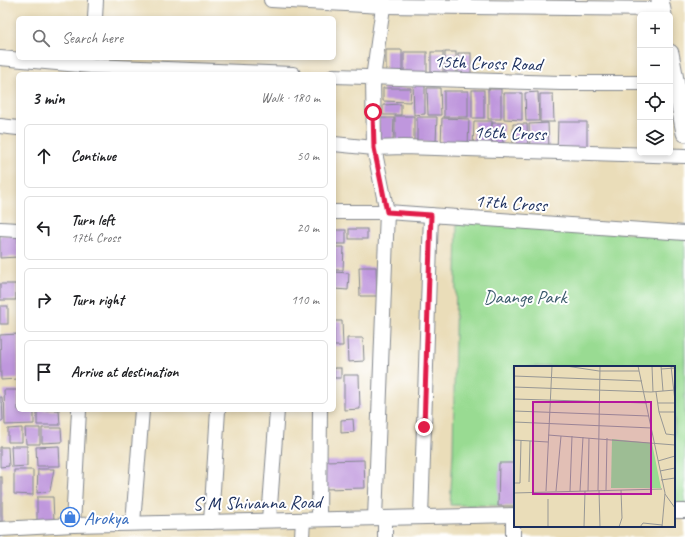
<!DOCTYPE html>
<html lang="en">
<head>
<meta charset="utf-8">
<style>
  body { margin:0; font-family:Caveat,sans-serif; background:#f2f2f2; color:#202124 }
  .controls { position:absolute; right:12px; top:12px; display:grid; overflow:hidden; border-radius:6px; box-shadow:0 2px 6px #0003 }
  .controls button { width:36px; height:36px; display:grid; place-items:center; padding:0; border:0; border-bottom:1px solid #e0e0e0; background:#fff; color:#202124; font:20px sans-serif }
  .stop { position:absolute; width:12px; height:12px; margin:-9px; border:3px solid #e11d48; border-radius:50%; background:#fff }
  .stop.end { background:#e11d48; border-color:#fff; box-shadow:0 1px 4px #0008 }
  .list { margin:0; padding:0; list-style:none }
  h2 { display:flex; justify-content:space-between; align-items:center; height:52px; margin:0; padding:0 16px; font-size:17px }
  h2 small { font-size:13px; font-weight:400; color:#757577 }
  .list li { display:grid; grid-template-columns:26px 1fr auto; gap:12px; align-items:center; box-sizing:border-box; height:64px; margin:0 8px 8px; padding:0 8px; border:1px solid #e0e0e0; border-radius:6px }
  .list b { display:block; font-size:15px; white-space:nowrap }
  .list p { margin:0; font-size:13px; white-space:nowrap; color:#757577 }
  .list em { font-size:13px; font-style:normal; color:#757577 }
  .icon { flex:none; width:22px; height:22px; fill:none; stroke:currentColor; stroke-width:2; stroke-linecap:round; stroke-linejoin:round }
  .map { position:relative; flex:none; width:685px; height:537px; overflow:hidden }
  .search { position:absolute; background:#fff; box-shadow:0 2px 6px #0003; left:16px; top:16px; width:320px; height:44px; display:flex; align-items:center; gap:10px; box-sizing:border-box; padding:0 14px; border-radius:6px; color:#757577; font-size:15px }
  .panel { position:absolute; background:#fff; box-shadow:0 2px 6px #0003; left:16px; top:72px; width:320px; height:340px; border-radius:6px }
  .map>svg:first-child { display:block }
</style>
</head>
<body>
<div class="map">
<svg width="685" height="537" viewBox="0 0 685 537">
  <rect width="100%" height="100%" fill="#fff"/>
  <filter id="ink" filterUnits="userSpaceOnUse"><feTurbulence type="fractalNoise" baseFrequency=".025" numOctaves="2"/><feDisplacementMap in="SourceGraphic" scale="8" xChannelSelector="R" yChannelSelector="G"/><feConvolveMatrix kernelMatrix="1 2 1 2 8 2 1 2 1" color-interpolation-filters="sRGB"/></filter>
  <filter id="wash" filterUnits="userSpaceOnUse"><feTurbulence type="fractalNoise" baseFrequency=".012" numOctaves="4" result="noise"/><feDisplacementMap in="SourceGraphic" scale="16" xChannelSelector="R" yChannelSelector="G"/><feGaussianBlur stdDeviation="0.9" result="paint"/><feColorMatrix in="noise" values="0 0 0 0 0 0 0 0 0 0 0 0 0 0 0 0 0 1.4 0 .05"/><feComposite in="paint" operator="in"/></filter>
  <g filter="url(#wash)">
    <rect width="100%" height="100%" fill="#eaddb9"/>
    <!-- green -->
    <path fill="#99db92" stroke="#5a8578" d="M457,218L685,238V505H674V367H515V506L450,505L453,454Z"/>
    <g id="blocks">
      <!-- building -->
      <g fill="#bf97dd">
        <rect x="386" y="50" width="16" height="27"/>
        <rect x="404" y="52" width="23" height="24"/>
        <rect x="431" y="52" width="12" height="26"/>
        <rect x="445" y="52" width="11" height="26"/>
        <rect x="458" y="53" width="13" height="25"/>
        <path d="M413,84H425V114L414,115Z"/>
        <path d="M383,88H411L410,102L383,101Z"/>
        <path d="M427,88H440L441,115H428Z"/>
        <rect x="488" y="89" width="13" height="30"/>
        <rect x="472" y="90" width="12" height="28"/>
        <rect x="444" y="91" width="24" height="26"/>
        <path d="M538,92L539,121H526L525,93Z"/>
        <path d="M504,93H522V120L504,119Z"/>
        <path d="M540,94H553L554,122H540Z"/>
        <path d="M401,104V115H383V105Z"/>
        <path d="M395,116H414V143L395,142Z"/>
        <path d="M417,117H437L436,143L417,142Z"/>
        <path d="M379,118H394L393,141H378Z"/>
        <path d="M442,118L469,119L468,146L441,145Z"/>
        <path d="M474,121H492L491,148H473Z"/>
        <path d="M558,122H587V152H557Z"/>
        <rect x="492" y="123" width="11" height="25"/>
        <path d="M548,123L549,150H530L529,124Z"/>
        <path d="M513,124H527L528,149H513Z"/>
        <rect x="349" y="229" width="18" height="10"/>
        <rect x="334" y="230" width="12" height="14"/>
        <path d="M0,235H18V257L0,258Z"/>
        <path d="M334,247H344L343,270H334Z"/>
        <path d="M359,267H376L377,296H360Z"/>
        <path d="M334,272L349,273L348,290L334,289Z"/>
        <rect x="0" y="284" width="16" height="16"/>
        <rect x="0" y="306" width="8" height="18"/>
        <path d="M334,321H342L343,346H334Z"/>
        <path d="M18,334V379L1,380L0,335Z"/>
        <path d="M347,338H363L364,361L348,362Z"/>
        <rect x="334" y="368" width="7" height="10"/>
        <path d="M344,375H359L360,409L344,410Z"/>
        <path d="M4,390H18V410H34V424L5,425Z"/>
        <path d="M0,397H2L3,421H0Z"/>
        <path d="M37,410H59L60,425H37Z"/>
        <path d="M353,419L354,432L341,433V420Z"/>
        <path d="M22,428V442H8V429Z"/>
        <path d="M25,428H40V444H26Z"/>
        <path d="M42,428H61L62,442L42,443Z"/>
        <path d="M11,446H27V466L12,467Z"/>
        <path d="M59,446L60,466H37L36,447Z"/>
        <path d="M0,447H8L9,466L0,467Z"/>
        <path d="M364,460L365,488L324,489V461Z"/>
        <path d="M499,463H515V506H498Z"/>
        <path d="M38,469H54L50,491L37,493Z"/>
        <path d="M14,470H33V495L14,494Z"/>
        <rect x="0" y="477" width="2" height="45"/>
        <path d="M37,497H53L54,521H37Z"/>
      </g>
    </g>
  </g>
  <g filter="url(#ink)">
    <use href="#blocks" fill-opacity="0" stroke="#82868c" stroke-width="1"/>
    <g fill="none" stroke-linecap="round" stroke-linejoin="round">
      <!-- minor casing -->
      <g stroke="#82868c" stroke-width="16">
        <g id="minor">
          <path d="M271,0L383,6L662,9"/>
          <path d="M95,18L96,0"/>
          <path d="M0,58L91,66L293,74"/>
          <path d="M334,76L561,83H640"/>
          <path d="M0,126L18,128"/>
          <path d="M334,144L374,148L403,147L685,156"/>
          <path d="M334,212H387L685,233"/>
          <path d="M0,229L18,230"/>
          <path d="M674,511H685"/>
          <path d="M421,517L431,215"/>
          <path d="M375,518L387,212L374,148L373,78L384,0"/>
          <path d="M385,518V537"/>
          <path d="M319,519L320,410"/>
          <path d="M269,520L277,410"/>
          <path d="M211,522L218,410"/>
          <path d="M133,523L142,410"/>
          <path d="M73,525L79,410"/>
          <path d="M0,529L73,525L515,515"/>
          <path d="M302,537L303,520"/>
          <path d="M513,537V515"/>
        </g>
      </g>
      <!-- tertiary casing -->
      <g stroke="#82868c" stroke-width="19">
        <g id="tertiary">
          <path d="M660,0L663,15"/>
          <path d="M670,53L685,133"/>
        </g>
      </g>
      <!-- minor -->
      <use href="#minor" stroke="#fff" stroke-width="14"/>
      <!-- tertiary -->
      <use href="#tertiary" stroke="#fff" stroke-width="17"/>
    </g>
  </g>
  <g fill="none" stroke-linecap="round" stroke-linejoin="round" filter="url(#ink)">
    <!-- route -->
    <path stroke="#e11d48" stroke-width="5" d="M373,112L374,148L387,212L431,215L424,427"/>
  </g>
  <!-- icons -->
  <defs>
    <g id="shop-ring" transform="scale(1)"><circle r="9.5" fill="#fff" stroke="#3f7fe0" stroke-width="1.5"/><path d="M-5-2.5h2.3a2.7 3.5 0 0 1 5.4 0H5L5.5 6h-11ZM-1.5-2.5h3a1.5 2.3 0 0 0-3 0Z" fill="#3f7fe0"/></g>
  </defs>
  <g fill-rule="evenodd">
    <use href="#shop-ring" x="70" y="517"/>
  </g>
  <g text-anchor="middle" stroke-width="4" stroke-linejoin="round" paint-order="stroke">
    <!-- street labels -->
    <g font-size="19" fill="#1b2f5e" stroke="#fff">
      <text transform="translate(488 62) rotate(2)" y="7">15th Cross Road</text>
      <text transform="translate(510 132) rotate(2)" y="7">16th Cross</text>
      <text transform="translate(511 202) rotate(4)" y="7">17th Cross</text>
      <text transform="translate(257 502) rotate(-1)" y="7">S M Shivanna Road</text>
    </g>
    <!-- park labels -->
    <g font-size="19" fill="#3a5a6b" stroke="#fff">
      <text x="525" y="303">Daange Park</text>
    </g>
    <!-- shop labels -->
    <g font-size="19" fill="#366cbe" stroke="#fff" text-anchor="start">
      <text x="84" y="524">Arokya</text>
    </g>
  </g>
  <!-- overview -->
  <g transform="translate(514 366)">
    <rect width="161" height="161" fill="#eaddb9"/>
    <path d="M98,73L138,77L147,122H97Z" fill="#99db92"/>
    <path fill="none" stroke="#979795" stroke-width="1" d="M52,0L85,5H125M124,0L151,127L148,161M138,0L139,26M147,0L149,25M157,0L161,35M147,3L161,2M0,10L128,15M0,21L137,26L161,24M142,26L145,46H161M0,33L133,37M144,37H161M0,45L135,50M145,46L152,68L161,69M0,56L138,62M34,69L161,79M0,74L34,76M144,95L161,90M146,105L161,102M147,114L161,112M15,116L16,75M0,117H6L7,74M84,124L86,0M85,124L86,161M92,124L93,72M32,125L38,0M42,125L47,70M56,125L58,70M66,125L69,71M74,125L75,72M0,127L148,123M151,128L161,142M34,133V161M70,161L71,125M105,161L108,152L107,124M126,161L129,157L148,159M161,161V146"/>
    <path fill="#b5179e" fill-opacity="0.15" stroke="#b5179e" stroke-width="2" d="M19,36H137V128H19Z"/>
    <rect width="161" height="161" fill="none" stroke="#1b2f5e" stroke-width="2"/>
  </g>
</svg>
<div class="controls">
<button>+</button>
<button>−</button>
<button><svg class="icon" aria-label="locate" viewBox="0 0 24 24"><circle cx="12" cy="12" r="6"/><path d="M12 2v4M12 18v4M2 12h4M18 12h4"/></svg></button>
<button><svg class="icon" aria-label="layers" viewBox="0 0 24 24"><path d="M12 4l9 5-9 5-9-5zM3 14l9 5 9-5"/></svg></button>
</div>
<div class="stop" style="left:373px;top:112px"></div>
<div class="stop end" style="left:424px;top:427px"></div>
<div class="search"><svg class="icon" aria-label="search" viewBox="0 0 24 24"><circle cx="10" cy="10" r="6"/><path d="M15 15l6 6"/></svg>Search here</div>
<section class="panel">
<h2>3 min<small>Walk · 180 m</small></h2>
<ul class="list">
<li><svg class="icon" aria-label="ahead" viewBox="0 0 24 24"><path d="M12 20V5M6 11l6-6 6 6"/></svg><div><b>Continue</b></div><em>50 m</em></li>
<li><svg class="icon" aria-label="left" viewBox="0 0 24 24"><path d="M17 20v-9H6M10 6l-5 5 5 5"/></svg><div><b>Turn left</b><p>17th Cross</p></div><em>20 m</em></li>
<li><svg class="icon" aria-label="right" viewBox="0 0 24 24"><path d="M7 20v-9h11M14 6l5 5-5 5"/></svg><div><b>Turn right</b></div><em>110 m</em></li>
<li><svg class="icon" aria-label="arrive" viewBox="0 0 24 24"><path d="M6 21V4h12l-3 4 3 4H6"/></svg><div><b>Arrive at destination</b></div></li>
</ul>
</section>
</div>
</body>
</html>
